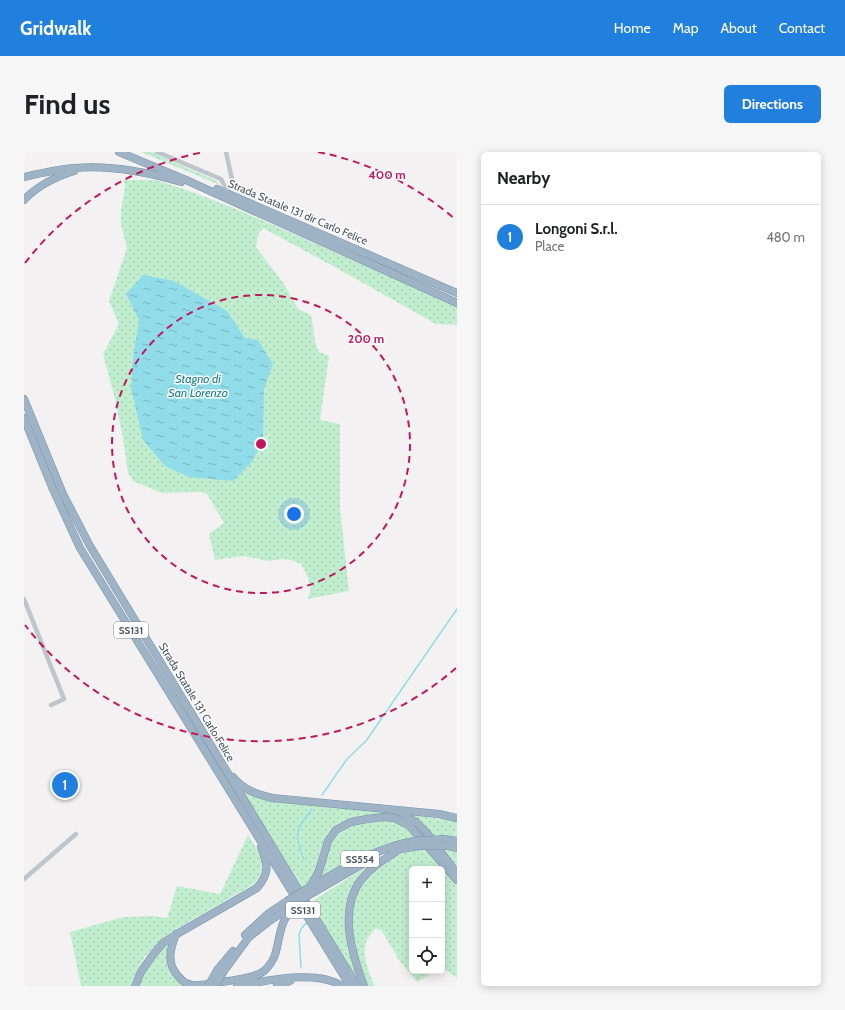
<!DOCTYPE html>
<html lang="en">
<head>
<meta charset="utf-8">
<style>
  body { margin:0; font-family:Cabin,sans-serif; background:#f6f6f6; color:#202124 }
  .controls { position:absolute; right:12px; bottom:12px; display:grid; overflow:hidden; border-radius:6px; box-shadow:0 2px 10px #0003 }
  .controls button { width:36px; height:36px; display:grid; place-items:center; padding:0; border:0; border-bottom:1px solid #e0e0e0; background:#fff; color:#202124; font:20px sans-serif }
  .you { position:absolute; left:270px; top:362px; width:14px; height:14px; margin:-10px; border:3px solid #fff; border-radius:50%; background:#1a73e8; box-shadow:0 0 0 6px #1a73e833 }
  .badge { display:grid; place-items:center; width:26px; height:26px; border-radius:50%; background:#217fdd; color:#fff; font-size:13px; font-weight:700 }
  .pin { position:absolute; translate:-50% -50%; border:2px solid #fff; box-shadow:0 1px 4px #0006 }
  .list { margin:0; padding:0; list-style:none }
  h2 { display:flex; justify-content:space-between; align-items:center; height:52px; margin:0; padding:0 16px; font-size:17px }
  h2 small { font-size:13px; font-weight:400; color:#757577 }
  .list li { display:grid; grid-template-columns:26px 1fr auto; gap:12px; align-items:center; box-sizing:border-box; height:64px; padding:0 16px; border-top:1px solid #e0e0e0 }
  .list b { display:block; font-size:15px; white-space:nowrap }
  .list p { margin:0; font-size:13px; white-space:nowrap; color:#757577 }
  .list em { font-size:13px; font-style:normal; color:#757577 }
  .icon { flex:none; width:22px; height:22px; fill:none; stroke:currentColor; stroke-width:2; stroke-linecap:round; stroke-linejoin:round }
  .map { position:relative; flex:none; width:433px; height:834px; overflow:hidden; border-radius:6px }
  header { display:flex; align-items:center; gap:24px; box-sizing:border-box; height:56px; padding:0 20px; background:#217fdd; color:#fff }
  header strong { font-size:19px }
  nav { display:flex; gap:22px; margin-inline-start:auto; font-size:14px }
  .intro { display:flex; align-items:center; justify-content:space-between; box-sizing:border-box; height:96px; padding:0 24px }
  h1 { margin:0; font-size:28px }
  .button { padding:10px 18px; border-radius:6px; background:#217fdd; color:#fff; font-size:14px; font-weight:700 }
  main { display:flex; gap:24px; padding:0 24px }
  aside { flex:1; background:#fff; border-radius:6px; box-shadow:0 2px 10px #0003 }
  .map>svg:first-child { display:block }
</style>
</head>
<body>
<header>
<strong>Gridwalk</strong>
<nav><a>Home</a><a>Map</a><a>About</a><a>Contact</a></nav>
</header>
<div class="intro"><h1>Find us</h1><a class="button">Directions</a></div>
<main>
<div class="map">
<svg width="433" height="834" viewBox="0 0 433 834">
  <defs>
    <pattern id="grass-dots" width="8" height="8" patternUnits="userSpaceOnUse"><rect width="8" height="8" fill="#c2eed0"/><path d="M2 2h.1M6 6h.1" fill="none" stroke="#a8ceb5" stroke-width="1.8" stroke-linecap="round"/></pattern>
    <pattern id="water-ripples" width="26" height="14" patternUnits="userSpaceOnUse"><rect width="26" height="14" fill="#91dce9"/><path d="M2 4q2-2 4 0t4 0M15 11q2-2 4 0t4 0" fill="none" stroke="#78b5c0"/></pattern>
  </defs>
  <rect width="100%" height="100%" fill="#f3f1f1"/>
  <!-- grass -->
  <g fill="url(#grass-dots)">
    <path d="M117,0H127L193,29L196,33Z"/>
    <path d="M99,28H131L157,36L210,56L433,154V173L412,172L309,114L239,76L234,83L232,95L260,132L274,157L287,163C290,176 289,188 295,200L305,204L296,268L316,272V356L325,439L283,447C291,437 283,422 277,412L267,408L259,407L244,409L220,404L191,408L185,382L200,371L183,342L177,340L138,341L109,329L104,321L99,286L91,247L79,202L95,172L85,149L103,96L97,73V58L101,34Z"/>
    <path d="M216,636L226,642L372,661L395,676L397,681C392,677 386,670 380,667C364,659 319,663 308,679C304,684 301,690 298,695C292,709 294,728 279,736Z"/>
    <path d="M387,663L433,669V685L406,683Z"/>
    <path d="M361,668L378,672L387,678L418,717H388V819H411L393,830L375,808L358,779L352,776C349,780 344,785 342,790C338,803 345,822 351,834H344C339,819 332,803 329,787C322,750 338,719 372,704C378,701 385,700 390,699L383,687L360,693L342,700L295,728C298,717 300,705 305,695C315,674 340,669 361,668Z"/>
    <path d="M224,683C235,701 247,713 230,732L149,779L121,804L106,834H57L46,780L99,765L129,764L143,766L153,734L196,742Z"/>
    <path d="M418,698L433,700V717Z"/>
    <path d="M342,715L343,716C307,752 322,787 336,829L335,830L289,756L293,754L290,748Z"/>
    <path d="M418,717L433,734V826L420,817H418Z"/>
    <path d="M146,789C145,793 143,797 143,802C141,818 153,826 165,834H114C123,815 130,804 146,789Z"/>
  </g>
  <!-- water -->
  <path fill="url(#water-ripples)" d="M119,123L150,129L203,159L221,186L234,188L249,212L240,237L239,290L227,311L209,329L165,325L141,314L119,288L107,236L109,205L115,168L102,142Z"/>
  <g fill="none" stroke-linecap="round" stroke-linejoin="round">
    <!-- stream -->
    <g stroke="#91dce9" stroke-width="1.5">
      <path d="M298,643L323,607L342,589L433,457"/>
      <path d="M280,708C271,683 270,679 288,657"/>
      <path d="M277,816L275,783L277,777L283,770"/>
    </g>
    <!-- trunk casing -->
    <g stroke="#7692a9" stroke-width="8">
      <g id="trunk">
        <path d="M95,0L162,28L433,151"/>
        <path d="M0,25C17,21 34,17 51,16C87,13 123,20 157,30"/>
        <path d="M193,37L433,141"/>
        <path d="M0,48C14,33 31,25 50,19"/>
        <path d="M0,247L39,342L66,394L333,834"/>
        <path d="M0,266L28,335L56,396L326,834"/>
        <path d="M209,625C220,638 232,642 248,646L415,662L433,666"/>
        <path d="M374,659L393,671L402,680L431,719"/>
        <path d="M420,687L433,689"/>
        <path d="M423,694L433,696"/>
        <path d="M372,698L395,694"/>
        <path d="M286,735L295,719L304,689L312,678L327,670L343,667L359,665L370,666L386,674L433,728"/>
        <path d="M286,735C320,716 352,696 390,689"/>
        <path d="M292,739L349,706"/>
        <path d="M152,782C146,797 142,812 155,825C158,829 163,832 168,833C179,834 194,831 204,829C215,827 231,826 240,819C255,805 252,793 258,774C260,768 264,761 267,755"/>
        <path d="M221,783L245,761L263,749"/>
        <path d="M194,817L209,799"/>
        <path d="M200,819L225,785L244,770L267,755"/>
        <path d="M111,834L117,820L128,804L139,791L153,782L233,736C246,721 244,713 237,695"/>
        <path d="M213,834C242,829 292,817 318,834"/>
        <path d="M253,834L266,829"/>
        <path d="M340,834C328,802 314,758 337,728C348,714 362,706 376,697"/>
      </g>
    </g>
    <!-- minor -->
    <g stroke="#bdc6cd" stroke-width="4.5">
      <path d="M133,0L197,27L205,42"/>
      <path d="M202,37L207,35L209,32L202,0"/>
      <path d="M0,447L40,547L27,553"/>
      <path d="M0,727L52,682"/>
    </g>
    <!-- trunk -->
    <use href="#trunk" stroke="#9eb4c6" stroke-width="7"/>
    <!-- trunk-bridge casing -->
    <g stroke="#7692a9" stroke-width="8" stroke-linecap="butt">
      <g id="trunk-bridge">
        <path d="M390,689L420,687"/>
        <path d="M395,694H423"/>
        <path d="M263,749L286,735"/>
        <path d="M273,750L292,739"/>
        <path d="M184,834L194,817"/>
        <path d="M191,834L200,819"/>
      </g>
    </g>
    <!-- trunk-bridge -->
    <use href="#trunk-bridge" stroke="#9eb4c6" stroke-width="7"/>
  </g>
  <!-- distance rings -->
  <g fill="none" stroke="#c2185b" stroke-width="2" stroke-dasharray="7 5">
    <circle cx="237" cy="292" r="149"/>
    <path d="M432 516A297 297 0 0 1 1 473M1 111A297 297 0 0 1 180 0M294 0A297 297 0 0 1 432 68"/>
  </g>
  <g text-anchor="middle" stroke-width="3" stroke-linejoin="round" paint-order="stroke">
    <!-- shield labels -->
    <g fill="#fff" stroke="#80888e" stroke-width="1">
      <rect x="90" y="470" width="34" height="16" rx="3"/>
      <rect x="317" y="699" width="38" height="16" rx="3"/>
      <rect x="262" y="750" width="34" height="16" rx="3"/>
    </g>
    <g font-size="10" font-weight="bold" fill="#49555e">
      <text x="107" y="482">SS131</text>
      <text x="336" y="711">SS554</text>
      <text x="279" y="762">SS131</text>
    </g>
    <!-- street labels -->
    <g font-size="11" fill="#49555e" stroke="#fff">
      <text transform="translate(274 60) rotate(23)" y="4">Strada Statale 131 dir Carlo Felice</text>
      <text transform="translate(173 550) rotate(59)" y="4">Strada Statale 131 Carlo Felice</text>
    </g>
    <!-- water labels -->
    <g font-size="12" font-style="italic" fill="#137f90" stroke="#fff">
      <text x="174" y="231">Stagno di<tspan x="174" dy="14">San Lorenzo</tspan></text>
    </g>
  </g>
  <circle cx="237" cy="292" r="6" fill="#c2185b" stroke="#fff" stroke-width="2"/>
  <g font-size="12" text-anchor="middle" font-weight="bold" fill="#c2185b" stroke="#fff" stroke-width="3" stroke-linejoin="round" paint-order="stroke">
    <text x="363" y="27">400 m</text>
    <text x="342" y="191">200 m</text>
  </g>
</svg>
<div class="controls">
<button>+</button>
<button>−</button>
<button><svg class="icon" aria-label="locate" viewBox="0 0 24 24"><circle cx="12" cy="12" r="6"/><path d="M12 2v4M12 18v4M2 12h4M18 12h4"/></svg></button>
</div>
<div class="you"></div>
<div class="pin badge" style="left:41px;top:633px">1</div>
</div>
<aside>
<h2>Nearby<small></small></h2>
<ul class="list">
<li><span class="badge">1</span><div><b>Longoni S.r.l.</b><p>Place</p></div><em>480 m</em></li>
</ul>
</aside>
</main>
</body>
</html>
